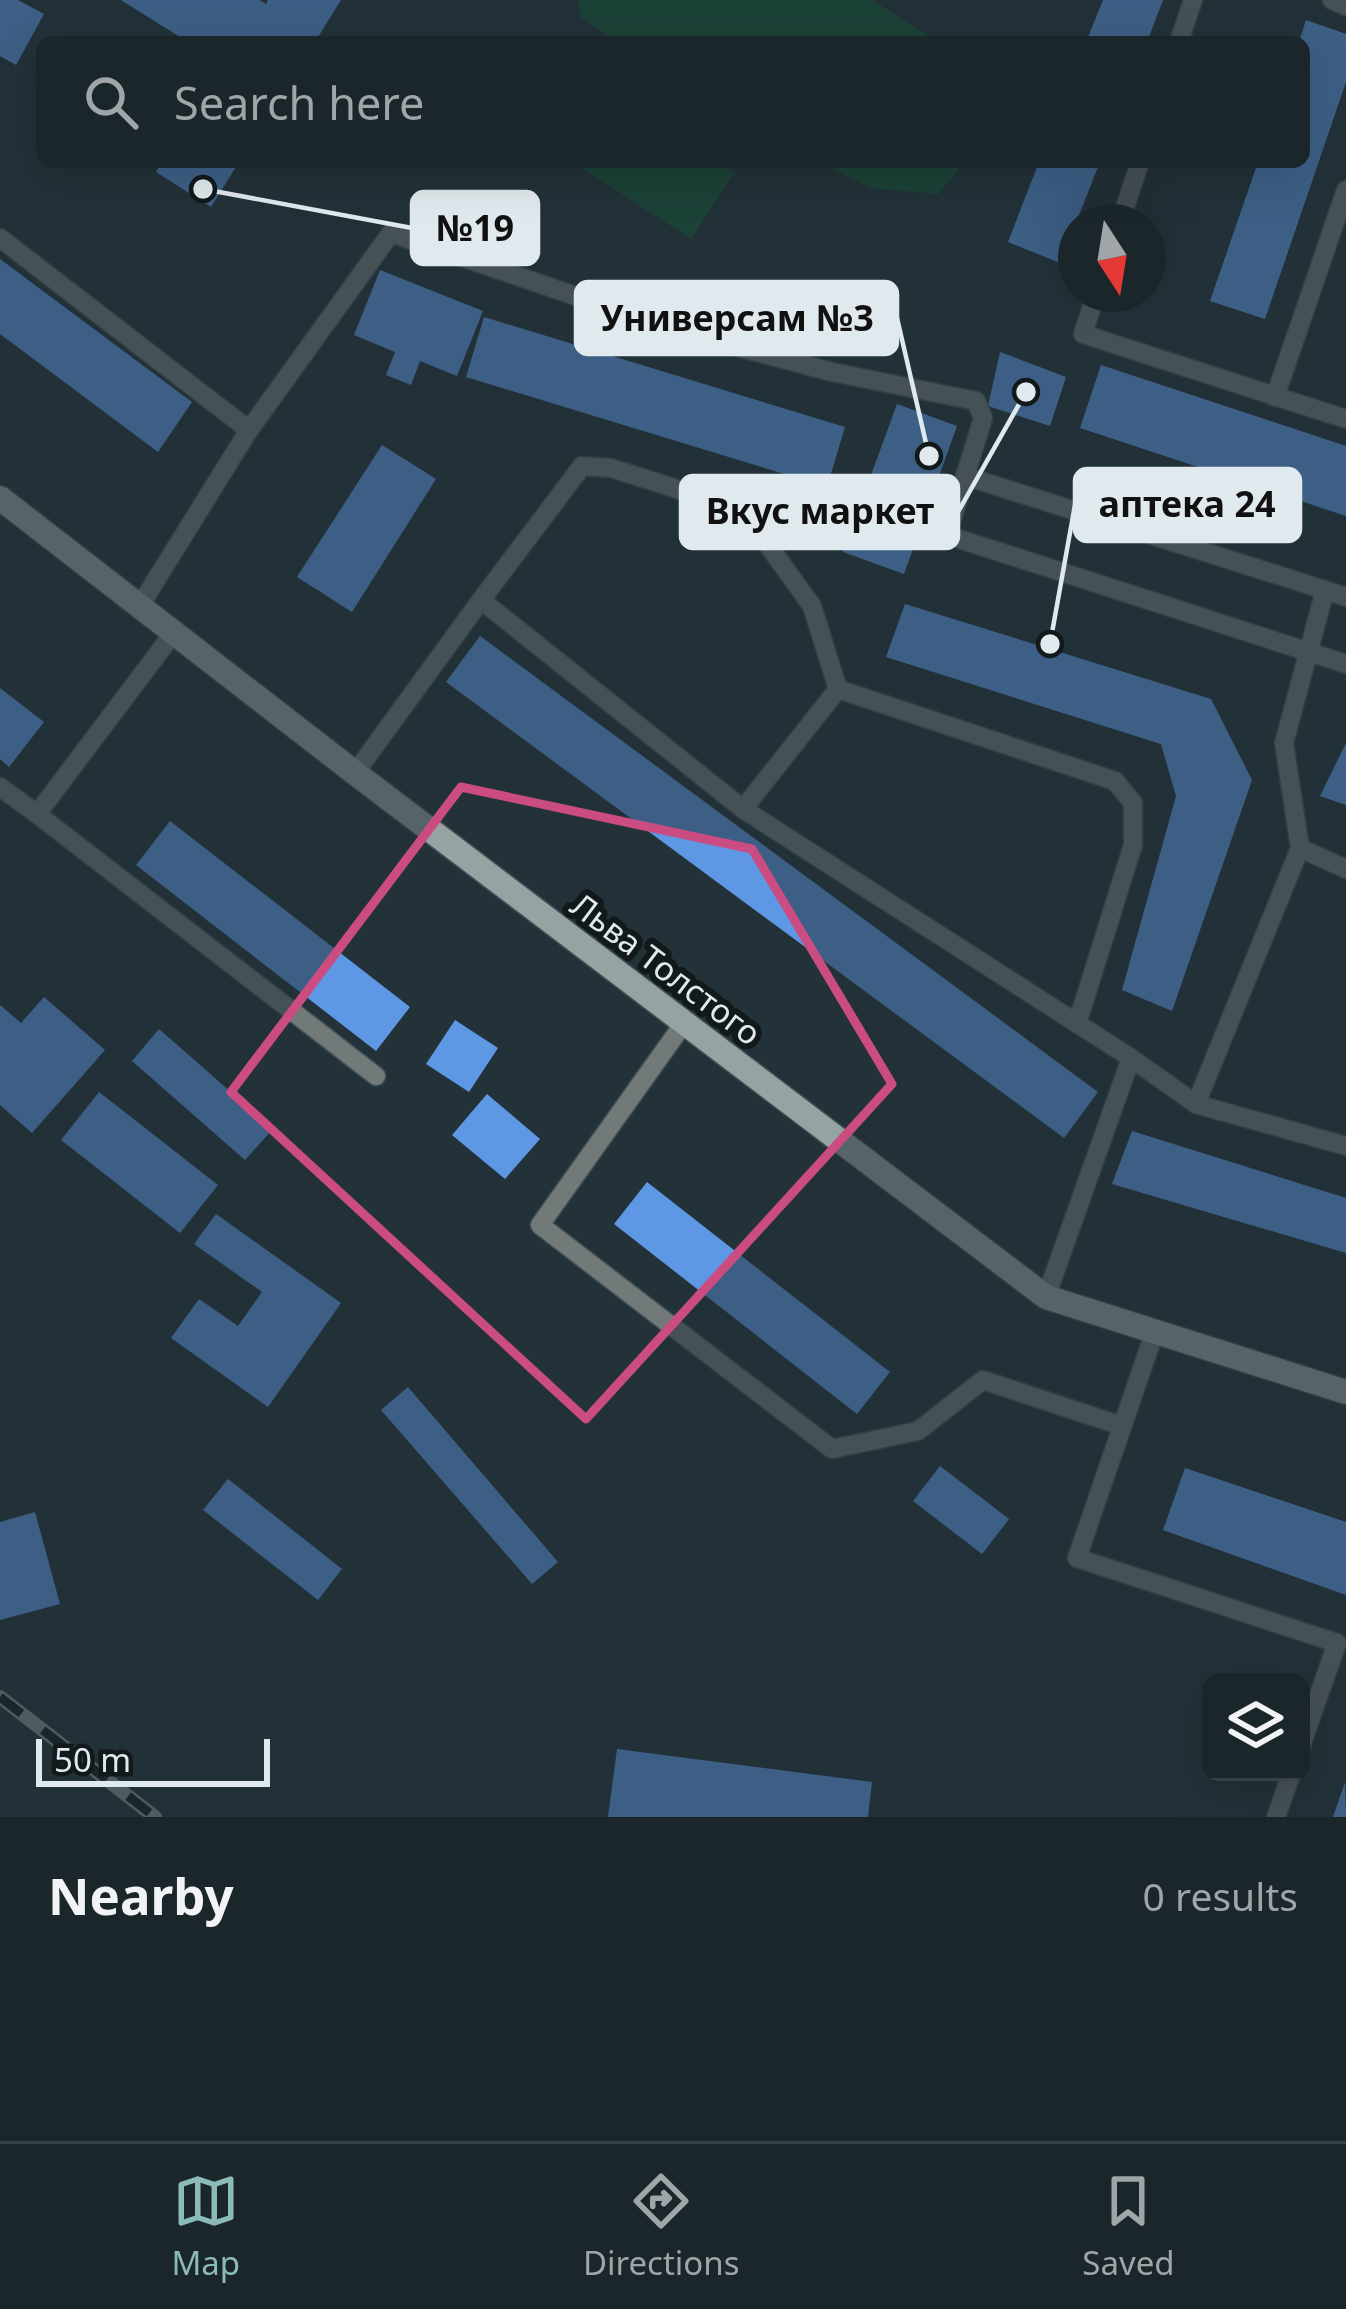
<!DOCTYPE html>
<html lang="en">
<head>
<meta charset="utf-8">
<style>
  body { margin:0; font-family:"Noto Sans",sans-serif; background:#273236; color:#f1f3f6 }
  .controls { position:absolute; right:36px; bottom:36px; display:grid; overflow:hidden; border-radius:18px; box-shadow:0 12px 48px #0002 }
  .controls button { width:108px; height:108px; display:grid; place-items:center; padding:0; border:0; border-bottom:3px solid #384347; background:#1a262a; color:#f1f3f6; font:60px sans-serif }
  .compass { position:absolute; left:1058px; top:204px; width:108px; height:108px; border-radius:50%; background:#1a262a; box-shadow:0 12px 48px #0002; rotate:168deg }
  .scale { position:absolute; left:36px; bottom:30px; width:234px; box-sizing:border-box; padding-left:12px; border:6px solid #e0e9ed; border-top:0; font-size:33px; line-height:42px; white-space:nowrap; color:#e0e9ed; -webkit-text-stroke:9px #12191b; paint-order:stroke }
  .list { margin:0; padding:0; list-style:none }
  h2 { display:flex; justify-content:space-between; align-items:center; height:156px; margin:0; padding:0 48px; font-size:51px }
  h2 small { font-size:39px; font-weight:400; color:#9fa5a8 }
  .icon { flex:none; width:66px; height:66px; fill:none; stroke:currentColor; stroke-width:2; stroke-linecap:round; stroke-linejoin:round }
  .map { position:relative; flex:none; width:1346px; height:1817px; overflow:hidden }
  .search { position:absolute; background:#1a262a; box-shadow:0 12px 48px #0002; left:36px; right:36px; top:36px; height:132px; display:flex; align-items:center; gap:30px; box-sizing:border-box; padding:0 42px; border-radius:18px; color:#9fa5a8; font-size:45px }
  .sheet { height:324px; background:#1a262a }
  nav { display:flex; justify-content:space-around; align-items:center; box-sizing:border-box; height:168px; border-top:3px solid #384347; background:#1a262a; font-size:33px; color:#9fa5a8 }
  nav a { display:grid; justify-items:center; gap:6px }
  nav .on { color:#8bbbb9 }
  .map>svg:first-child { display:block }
</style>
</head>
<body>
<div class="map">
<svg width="1346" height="1817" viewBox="0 0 1346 1817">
  <rect width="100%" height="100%" fill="#233238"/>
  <!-- green -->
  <g fill="#165537">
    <path d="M578,0H872L938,42H617L581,18Z"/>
    <path d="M573,162H717L734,173L691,239Z"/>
    <path d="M818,162H965L938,194L871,188Z"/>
  </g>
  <!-- building -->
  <g fill="#5e97e3">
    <path d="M0,0H18L44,14L16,65L0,56Z"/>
    <path d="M121,0H259L266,4L268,0H341L315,42H188Z"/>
    <path d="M1103,0H1163L1147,42H1086Z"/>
    <path d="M1306,20L1346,34V82L1265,319L1210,301L1258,162H1304V42H1299Z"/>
    <path d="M162,162H239L211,207L156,172Z"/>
    <path d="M1039,162H1100L1060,263L1008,242Z"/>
    <path d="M0,259L192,402L158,452L0,334Z"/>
    <path d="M380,270L483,311L457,376L420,361L411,385L386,375L395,352L354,335Z"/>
    <path d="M484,317L845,427L827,487L466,377Z"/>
    <path d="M1000,352L1066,377L1050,426L988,406Z"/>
    <path d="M1101,365L1346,446V516L1080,428Z"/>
    <path d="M897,404L957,426L904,574L843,552Z"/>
    <path d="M382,445L436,479L352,612L297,577Z"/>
    <path d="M905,604L1211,699L1252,780L1172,1011L1122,990L1176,796L1161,744L886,657Z"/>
    <path d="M480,636L1098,1092L1064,1138L446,682Z"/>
    <path d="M0,688L44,722L9,767L0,759Z"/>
    <path d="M1346,743V805L1320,796Z"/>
    <path d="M170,821L410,1007L376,1051L136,865Z"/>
    <path d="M44,997L105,1050L32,1133L0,1105V1005L21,1023Z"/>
    <path d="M455,1020L498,1048L469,1092L426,1064Z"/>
    <path d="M159,1029L273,1129L245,1160L132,1061Z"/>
    <path d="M99,1092L218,1185L180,1233L61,1140Z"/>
    <path d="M487,1094L540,1139L505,1179L452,1135Z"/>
    <path d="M1132,1131L1346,1198V1253L1112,1184Z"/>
    <path d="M647,1182L890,1372L857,1414L614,1224Z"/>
    <path d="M216,1214L341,1303L268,1407L171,1338L199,1299L238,1326L262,1292L194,1244Z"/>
    <path d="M408,1387L558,1562L532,1584L381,1410Z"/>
    <path d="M940,1466L1009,1519L982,1554L913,1501Z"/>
    <path d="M1185,1468L1346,1522V1595L1163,1530Z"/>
    <path d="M228,1479L342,1569L318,1600L203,1510Z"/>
    <path d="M35,1512L60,1604L0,1620V1522Z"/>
    <path d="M617,1749L872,1782L868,1817H608Z"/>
    <path d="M1345,1782L1346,1817H1333Z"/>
  </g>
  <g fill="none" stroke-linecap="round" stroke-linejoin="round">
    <!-- lane casing -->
    <g stroke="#414f55" stroke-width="21">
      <g id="lane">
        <path d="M1332,0L1346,6"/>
        <path d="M1179,42L1193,0"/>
        <path d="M1120,222L1140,162"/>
        <path d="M0,238L249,430"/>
        <path d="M1096,294L1083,334L1346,419"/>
        <path d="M1275,397L1346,190"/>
        <path d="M965,476L1325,590"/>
        <path d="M1346,597L1325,590L1284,743L1300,848L1346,869"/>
        <path d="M141,604L249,430L391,233L681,332L832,372L976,401L983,418L947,535L1346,664"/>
        <path d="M175,631L37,814L376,1076"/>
        <path d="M838,689L1115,781L1133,803V845L1077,1024"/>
        <path d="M355,773L481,600L743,809L838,689L812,606L755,527L718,502L611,468L582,466L481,600"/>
        <path d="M0,787L37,814"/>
        <path d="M743,809L1131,1058"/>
        <path d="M684,1023L540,1225L832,1449L918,1431L983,1380L1122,1426"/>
        <path d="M1196,1104L1300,848"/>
        <path d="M1046,1297L1131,1058L1196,1104L1346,1146"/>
        <path d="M1155,1331L1077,1558L1337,1643L1301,1746"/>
        <path d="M1276,1817L1292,1772"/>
      </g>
    </g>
    <!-- secondary casing -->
    <g stroke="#414f55" stroke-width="27">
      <path id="secondary" d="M0,498L355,773L1046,1297L1346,1392"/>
    </g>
    <!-- lane -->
    <use href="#lane" stroke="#717979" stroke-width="18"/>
    <!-- secondary -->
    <use href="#secondary" stroke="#95a3a2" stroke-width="24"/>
    <!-- rail casing -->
    <g stroke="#849094" stroke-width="14">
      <path id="rail" d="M0,1697L155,1817"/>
    </g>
    <!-- rail -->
    <use href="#rail" stroke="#12191b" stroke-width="9" stroke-dasharray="27" stroke-linecap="butt"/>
  </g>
  <!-- marked area -->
  <path d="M0 0H1346V1817H0ZM461,787L752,849L892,1084L586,1419L231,1092Z" fill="#233238" fill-opacity=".55" fill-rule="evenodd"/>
  <path fill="none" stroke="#ca4c80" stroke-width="9" stroke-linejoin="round" d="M461,787L752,849L892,1084L586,1419L231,1092Z"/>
  <g text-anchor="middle" stroke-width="12" stroke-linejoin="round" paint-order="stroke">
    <!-- street labels -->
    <g font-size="33" fill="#e0e9ed" stroke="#12191b">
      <text transform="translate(666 969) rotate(37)" y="12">Льва Толстого</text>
    </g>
  </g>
  <!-- callouts -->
  <path fill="none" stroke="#e0e9ed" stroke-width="4.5" d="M203 189L412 228M929 456L897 318M1050 644L1075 505M1026 392L958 512"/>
  <g fill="#e0e9ed" stroke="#12191b" stroke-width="4.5">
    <circle cx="203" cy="189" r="12"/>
    <circle cx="929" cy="456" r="12"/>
    <circle cx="1050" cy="644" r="12"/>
    <circle cx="1026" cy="392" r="12"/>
  </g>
  <g fill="#e0e9ed" stroke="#e0e9ed" stroke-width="4.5">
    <rect x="412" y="192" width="126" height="72" rx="12"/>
    <rect x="576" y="282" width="321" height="72" rx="12"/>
    <rect x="1075" y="469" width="225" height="72" rx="12"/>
    <rect x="681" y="476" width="277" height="72" rx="12"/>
  </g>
  <g font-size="36" text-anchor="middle" font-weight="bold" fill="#111">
    <text x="475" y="241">№19</text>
    <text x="737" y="331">Универсам №3</text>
    <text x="1187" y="517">аптека 24</text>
    <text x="820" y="524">Вкус маркет</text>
  </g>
</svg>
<div class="controls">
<button><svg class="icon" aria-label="layers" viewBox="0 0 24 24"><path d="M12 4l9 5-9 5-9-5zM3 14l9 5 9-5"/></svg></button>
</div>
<svg class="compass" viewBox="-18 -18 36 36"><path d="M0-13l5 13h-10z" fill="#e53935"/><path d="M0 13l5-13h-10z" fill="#9fa5a8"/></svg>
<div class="scale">50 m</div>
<div class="search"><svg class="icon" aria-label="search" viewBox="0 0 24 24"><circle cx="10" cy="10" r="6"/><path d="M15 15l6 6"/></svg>Search here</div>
</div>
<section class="sheet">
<h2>Nearby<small>0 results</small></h2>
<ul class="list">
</ul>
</section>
<nav>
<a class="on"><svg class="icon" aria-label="map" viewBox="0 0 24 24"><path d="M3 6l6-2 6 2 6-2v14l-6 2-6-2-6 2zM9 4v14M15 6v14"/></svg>Map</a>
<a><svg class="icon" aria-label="directions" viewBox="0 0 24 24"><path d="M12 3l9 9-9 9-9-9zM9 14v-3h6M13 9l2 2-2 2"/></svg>Directions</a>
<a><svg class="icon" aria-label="saved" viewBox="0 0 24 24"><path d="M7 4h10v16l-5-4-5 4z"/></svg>Saved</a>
</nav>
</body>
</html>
